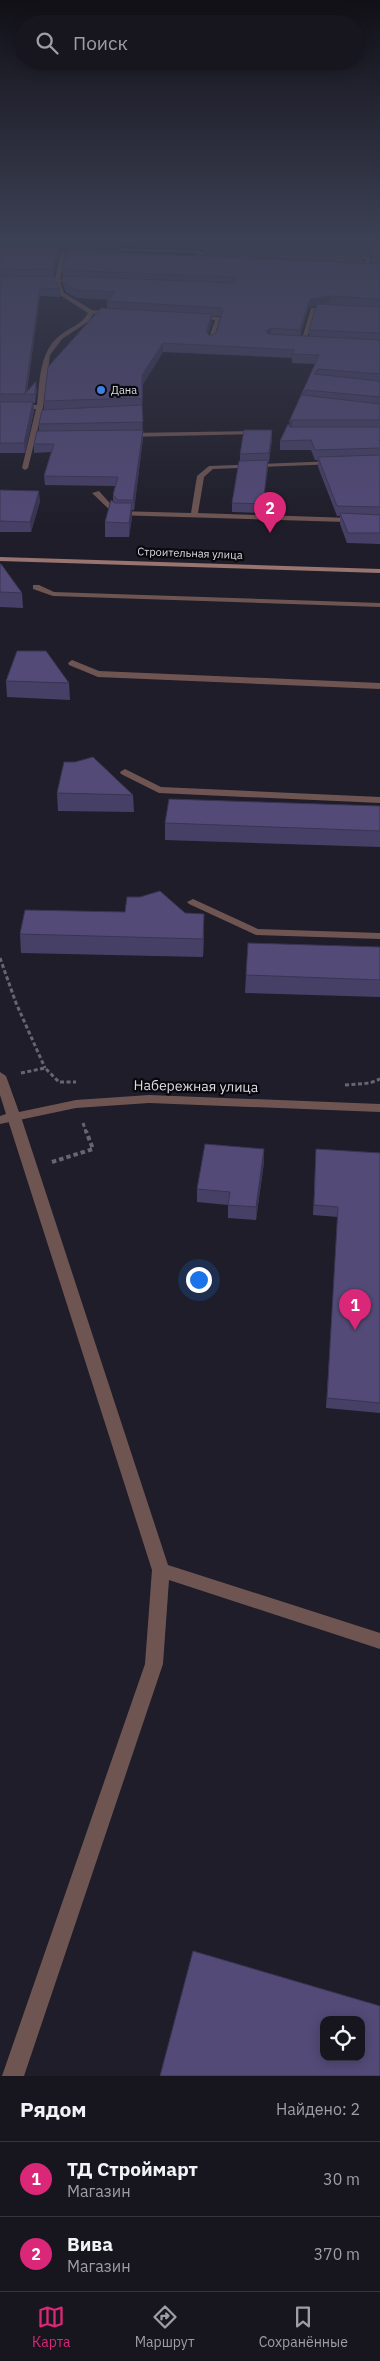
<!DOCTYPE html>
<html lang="ru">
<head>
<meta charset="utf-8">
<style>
  body { margin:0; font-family:"IBM Plex Sans",sans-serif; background:#24232c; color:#f1f3f6 }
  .controls { position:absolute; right:15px; bottom:15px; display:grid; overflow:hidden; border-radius:10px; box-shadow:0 2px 12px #0003 }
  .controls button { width:45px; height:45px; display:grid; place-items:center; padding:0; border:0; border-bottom:1px solid #36353d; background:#17161f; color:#f1f3f6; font:25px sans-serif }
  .you { position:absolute; left:198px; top:1279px; width:18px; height:18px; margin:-12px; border:4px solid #fff; border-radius:50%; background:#1a73e8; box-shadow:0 0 0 8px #1a73e833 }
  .badge { display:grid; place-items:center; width:32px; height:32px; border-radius:50%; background:#db2777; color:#fff; font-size:16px; font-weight:700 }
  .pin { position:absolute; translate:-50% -41px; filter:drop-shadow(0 1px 2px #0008) }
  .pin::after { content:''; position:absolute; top:26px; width:18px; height:15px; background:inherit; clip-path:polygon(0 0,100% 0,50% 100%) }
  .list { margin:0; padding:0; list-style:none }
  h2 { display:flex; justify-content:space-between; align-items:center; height:65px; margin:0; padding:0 20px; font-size:21px }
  h2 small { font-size:16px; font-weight:400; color:#9e9fa4 }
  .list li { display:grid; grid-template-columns:32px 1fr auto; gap:15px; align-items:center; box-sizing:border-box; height:75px; padding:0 20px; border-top:1px solid #36353d }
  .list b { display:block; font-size:19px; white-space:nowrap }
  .list p { margin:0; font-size:16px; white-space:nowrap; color:#9e9fa4 }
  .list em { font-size:16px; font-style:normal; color:#9e9fa4 }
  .icon { flex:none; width:28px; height:28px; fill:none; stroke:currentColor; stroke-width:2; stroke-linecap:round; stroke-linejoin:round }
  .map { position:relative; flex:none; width:380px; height:2076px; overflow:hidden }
  .search { position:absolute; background:#17161f; box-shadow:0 2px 12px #0003; left:15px; right:15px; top:15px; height:55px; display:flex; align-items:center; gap:12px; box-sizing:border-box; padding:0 18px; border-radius:28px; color:#9e9fa4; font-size:19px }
  .sheet { height:215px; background:#17161f }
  nav { display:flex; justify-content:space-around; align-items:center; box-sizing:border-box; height:70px; border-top:1px solid #36353d; background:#17161f; font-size:14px; color:#9e9fa4 }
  nav a { display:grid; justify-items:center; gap:2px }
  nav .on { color:#db2777 }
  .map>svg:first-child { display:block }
</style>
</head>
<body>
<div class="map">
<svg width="380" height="2076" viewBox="0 0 380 2076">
  <rect width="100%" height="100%" fill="#1f1d29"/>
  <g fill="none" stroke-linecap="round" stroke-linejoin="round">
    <!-- path-far1 -->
    <g stroke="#676670" stroke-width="3" stroke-dasharray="4 2.5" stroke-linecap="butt">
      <path d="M0,958L16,1003L45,1068"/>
      <path d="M21,1073L45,1068L60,1083"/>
      <path d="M60,1082H76"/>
      <path d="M345,1085L370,1083L380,1079"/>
      <path d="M83,1123L86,1132"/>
    </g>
    <!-- path -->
    <path stroke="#676670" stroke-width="4" stroke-dasharray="4.5 3" stroke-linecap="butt" d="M52,1162L93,1149L86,1131"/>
    <!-- service -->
    <g fill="#6e5552" fill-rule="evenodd">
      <path d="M121,248L203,251L205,252L195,262L184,260L194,259L199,253L125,251L120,257L106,255L118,254Z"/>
      <path d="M61,252L82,254L65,255L60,279L82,281L60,282L64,293L92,310L116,313L93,314L89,321L62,339L50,355L43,407L28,468L25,470L22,468L36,409H0V405H37C40,381 39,354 58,337C68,328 82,325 88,313L60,295L55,282L47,280L55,278Z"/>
      <path d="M348,256L371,257L369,266H380V270L364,268L366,259L346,258Z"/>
      <path d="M334,307L332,310L315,311L306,341L301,342L311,308Z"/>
      <path d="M193,316L220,317L213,342L208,341L215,320L195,319Z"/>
      <path d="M257,431L260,433L259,434L128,437L125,435L128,433Z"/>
      <path d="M335,461L337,462V464L213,469L204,477L198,513L380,519V523L115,515L92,493L99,491L117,511L191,513L197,476L209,466Z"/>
      <path d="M33,585H39L54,592L380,603V607L53,596L33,589Z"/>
      <path d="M72,660L99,671L380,683V689L98,677L69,665L68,663Z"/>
      <path d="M125,769L161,787L380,797V803L159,793L121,774L120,772Z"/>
      <path d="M193,899L258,929L380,933V939L256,935L189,904L187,902Z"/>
      <path d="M14,1113L21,1117L168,1565L380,1633V1649L169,1580L163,1664L24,2076H2L145,1664L152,1570L7,1117Z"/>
    </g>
    <!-- tertiary -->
    <path fill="#6e5552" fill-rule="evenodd" d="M0,1072L6,1076L19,1112L76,1100L149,1095L380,1104V1112L149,1103L76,1108L0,1124V1116L6,1114L0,1095Z"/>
    <!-- secondary -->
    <path fill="#9a746f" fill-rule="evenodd" d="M0,557L380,569V573L0,561Z"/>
  </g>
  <!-- wall -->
  <g fill="#474066" fill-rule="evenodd">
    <path d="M0,237L244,239L246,237H380V544L347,543L340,524V516H337L318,467V460H315L311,450H280V441L289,425V422L316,364L292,363V358L163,352L143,384L142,409L143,438L134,510H132V517L129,537H105V522L113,502V495L115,486L45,485L44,476L51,452L34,453V444L39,431V424L44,409V401L107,309V301L109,300L76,298L66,292L63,284L62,270L66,250H61L54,276L0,277ZM121,246L214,250L203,252V256L117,252ZM364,255H369L372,257L371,264L338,262L363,263ZM316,306L309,330V336H300L309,307ZM212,316H221L216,333L210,336L208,334L212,322Z"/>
    <path d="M0,277L60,289V297L40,296L27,392L37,390L35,403H33L34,411L25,453H0Z"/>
    <path d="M272,430V439L269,462H268L262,513L232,512V503L240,461V454Z"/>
    <path d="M0,490L40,501L31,532H0Z"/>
    <path d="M0,564L22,593L23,608L0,607Z"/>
    <path d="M6,681L69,683L70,700L7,697Z"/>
    <path d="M57,793L133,795L134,812L58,811Z"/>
    <path d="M380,806V847L165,840V823Z"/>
    <path d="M204,933L203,957L21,953L20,934Z"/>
    <path d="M380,947V997L245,993L246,975Z"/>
    <path d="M264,1149V1162L256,1220L228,1218V1205L197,1202V1189Z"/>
    <path d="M316,1149L380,1153V1413L326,1408L338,1217L313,1215Z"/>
  </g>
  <!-- shaded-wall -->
  <g fill="#3a3453">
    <path d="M121,239V246L117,252V245Z"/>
    <path d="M61,243V250L54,276L53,269Z"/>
    <path d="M40,288V296L26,394H25Z"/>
    <path d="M330,296L329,304L309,307L300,338V330L310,299Z"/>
    <path d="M212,314V322L206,340V332Z"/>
    <path d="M271,328V336L266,331Z"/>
    <path d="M163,343V352L143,384L142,409V375Z"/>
    <path d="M36,381L37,390L35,403V394Z"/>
    <path d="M33,402L34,411L25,453L24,443Z"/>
    <path d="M292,420V429L289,431V422Z"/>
    <path d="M143,430V438L134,510L133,500Z"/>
    <path d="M272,430V439L269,462V453Z"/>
    <path d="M268,460V469L262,513L263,504Z"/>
    <path d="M39,491L40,501L31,532L30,522Z"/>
    <path d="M132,503V517L129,537V523Z"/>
    <path d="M204,914V933L203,957V939Z"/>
    <path d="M264,1149V1162L256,1220V1207Z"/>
  </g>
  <!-- building -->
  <g fill="#534a77" stroke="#3a3453" fill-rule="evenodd">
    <path d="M0,237H176L244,239L246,237H257L380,242V257H372L373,250L370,248L121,239L117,245L61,243L53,269L0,270Z"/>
    <path d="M205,249L364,254L363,256L203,252Z"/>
    <path d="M66,250L380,264V299L330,296L310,299L300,330L271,328L266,331L268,334L380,340V374L318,369L314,374L380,381V397L306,390L302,395L380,404V420H292L289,422L319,355L292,354L294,350L163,343L142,375V400L139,398L44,401L48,367L101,308L212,314L206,332L210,336L216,333L223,310L221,308L107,301L115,292L76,290L65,284L62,276L232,283L237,280L235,277L62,270Z"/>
    <path d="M53,276L60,289L40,288L25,394L36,381L35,394H0V277Z"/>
    <path d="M317,304L380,307V333L309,330Z"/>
    <path d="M0,402H33L24,443H0Z"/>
    <path d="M142,405L143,422L39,424L42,410Z"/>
    <path d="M288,424L290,427H380V440H379L380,442V448L315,450L311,440L280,441Z"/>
    <path d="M143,430L133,500H118L113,495L118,477L44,476L54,444H34L37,431Z"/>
    <path d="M244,430H272L269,453L240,454Z"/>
    <path d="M380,455V507L337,506L318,457Z"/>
    <path d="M268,460L263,504L232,503L239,461Z"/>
    <path d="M0,490L39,491L30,522L0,521Z"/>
    <path d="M111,500L115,503H132L129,523L105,522Z"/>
    <path d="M340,513L380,515V533H348Z"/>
    <path d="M0,564H1L22,593L0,592Z"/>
    <path d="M17,651H46L69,683L6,681Z"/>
    <path d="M93,757L133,795L57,793L64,762H75Z"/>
    <path d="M169,799L380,806V831L165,823Z"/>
    <path d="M160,891L185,913L204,914L203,939L20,934L25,910L125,912L127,897H140Z"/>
    <path d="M248,943L380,947V980L246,975Z"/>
    <path d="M205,1144L264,1149L256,1207L228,1205L230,1192L197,1189Z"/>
    <path d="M316,1149L380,1153V1403L327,1398L338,1207L314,1205Z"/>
    <path d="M193,1951L380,2006V2076H160ZM324,2020H361V2057H324Z"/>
  </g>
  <!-- sky -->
  <linearGradient id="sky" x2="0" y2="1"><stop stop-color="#111017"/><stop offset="0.45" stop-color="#3c4054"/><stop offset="1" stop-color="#3c4054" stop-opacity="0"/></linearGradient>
  <rect width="380" height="527" fill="url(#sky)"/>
  <!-- markers -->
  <circle fill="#3f7fe0" stroke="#09080d" stroke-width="2" cx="101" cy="390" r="5"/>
  <g text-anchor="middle" stroke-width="4.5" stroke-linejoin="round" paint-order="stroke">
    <!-- far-poi labels -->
    <g font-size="11" fill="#dddce5" stroke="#09080d" text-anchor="start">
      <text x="111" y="394">Дана</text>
    </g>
    <!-- far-street labels -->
    <g font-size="11" fill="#dddce5" stroke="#09080d">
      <text transform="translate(190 553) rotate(2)" y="4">Строительная улица</text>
    </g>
    <!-- street labels -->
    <g font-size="14" fill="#dddce5" stroke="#09080d">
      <text transform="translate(196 1086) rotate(1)" y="5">Набережная улица</text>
    </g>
  </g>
</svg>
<div class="controls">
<button><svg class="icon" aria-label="locate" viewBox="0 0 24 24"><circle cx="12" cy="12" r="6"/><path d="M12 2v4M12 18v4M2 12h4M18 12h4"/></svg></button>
</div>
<div class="you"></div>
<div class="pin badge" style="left:355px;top:1330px">1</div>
<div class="pin badge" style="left:270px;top:533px">2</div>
<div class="search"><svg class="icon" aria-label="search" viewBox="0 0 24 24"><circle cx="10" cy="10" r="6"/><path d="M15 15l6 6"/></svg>Поиск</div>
</div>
<section class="sheet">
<h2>Рядом<small>Найдено: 2</small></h2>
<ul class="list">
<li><span class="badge">1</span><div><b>ТД Строймарт</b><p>Магазин</p></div><em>30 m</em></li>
<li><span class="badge">2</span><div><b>Вива</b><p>Магазин</p></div><em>370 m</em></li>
</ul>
</section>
<nav>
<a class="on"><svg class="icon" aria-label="map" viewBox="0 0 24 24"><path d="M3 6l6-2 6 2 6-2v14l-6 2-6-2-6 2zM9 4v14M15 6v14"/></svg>Карта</a>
<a><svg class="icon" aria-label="directions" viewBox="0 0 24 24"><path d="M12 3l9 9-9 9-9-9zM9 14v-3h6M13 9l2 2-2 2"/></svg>Маршрут</a>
<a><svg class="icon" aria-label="saved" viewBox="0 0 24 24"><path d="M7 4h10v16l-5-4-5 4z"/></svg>Сохранённые</a>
</nav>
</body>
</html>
